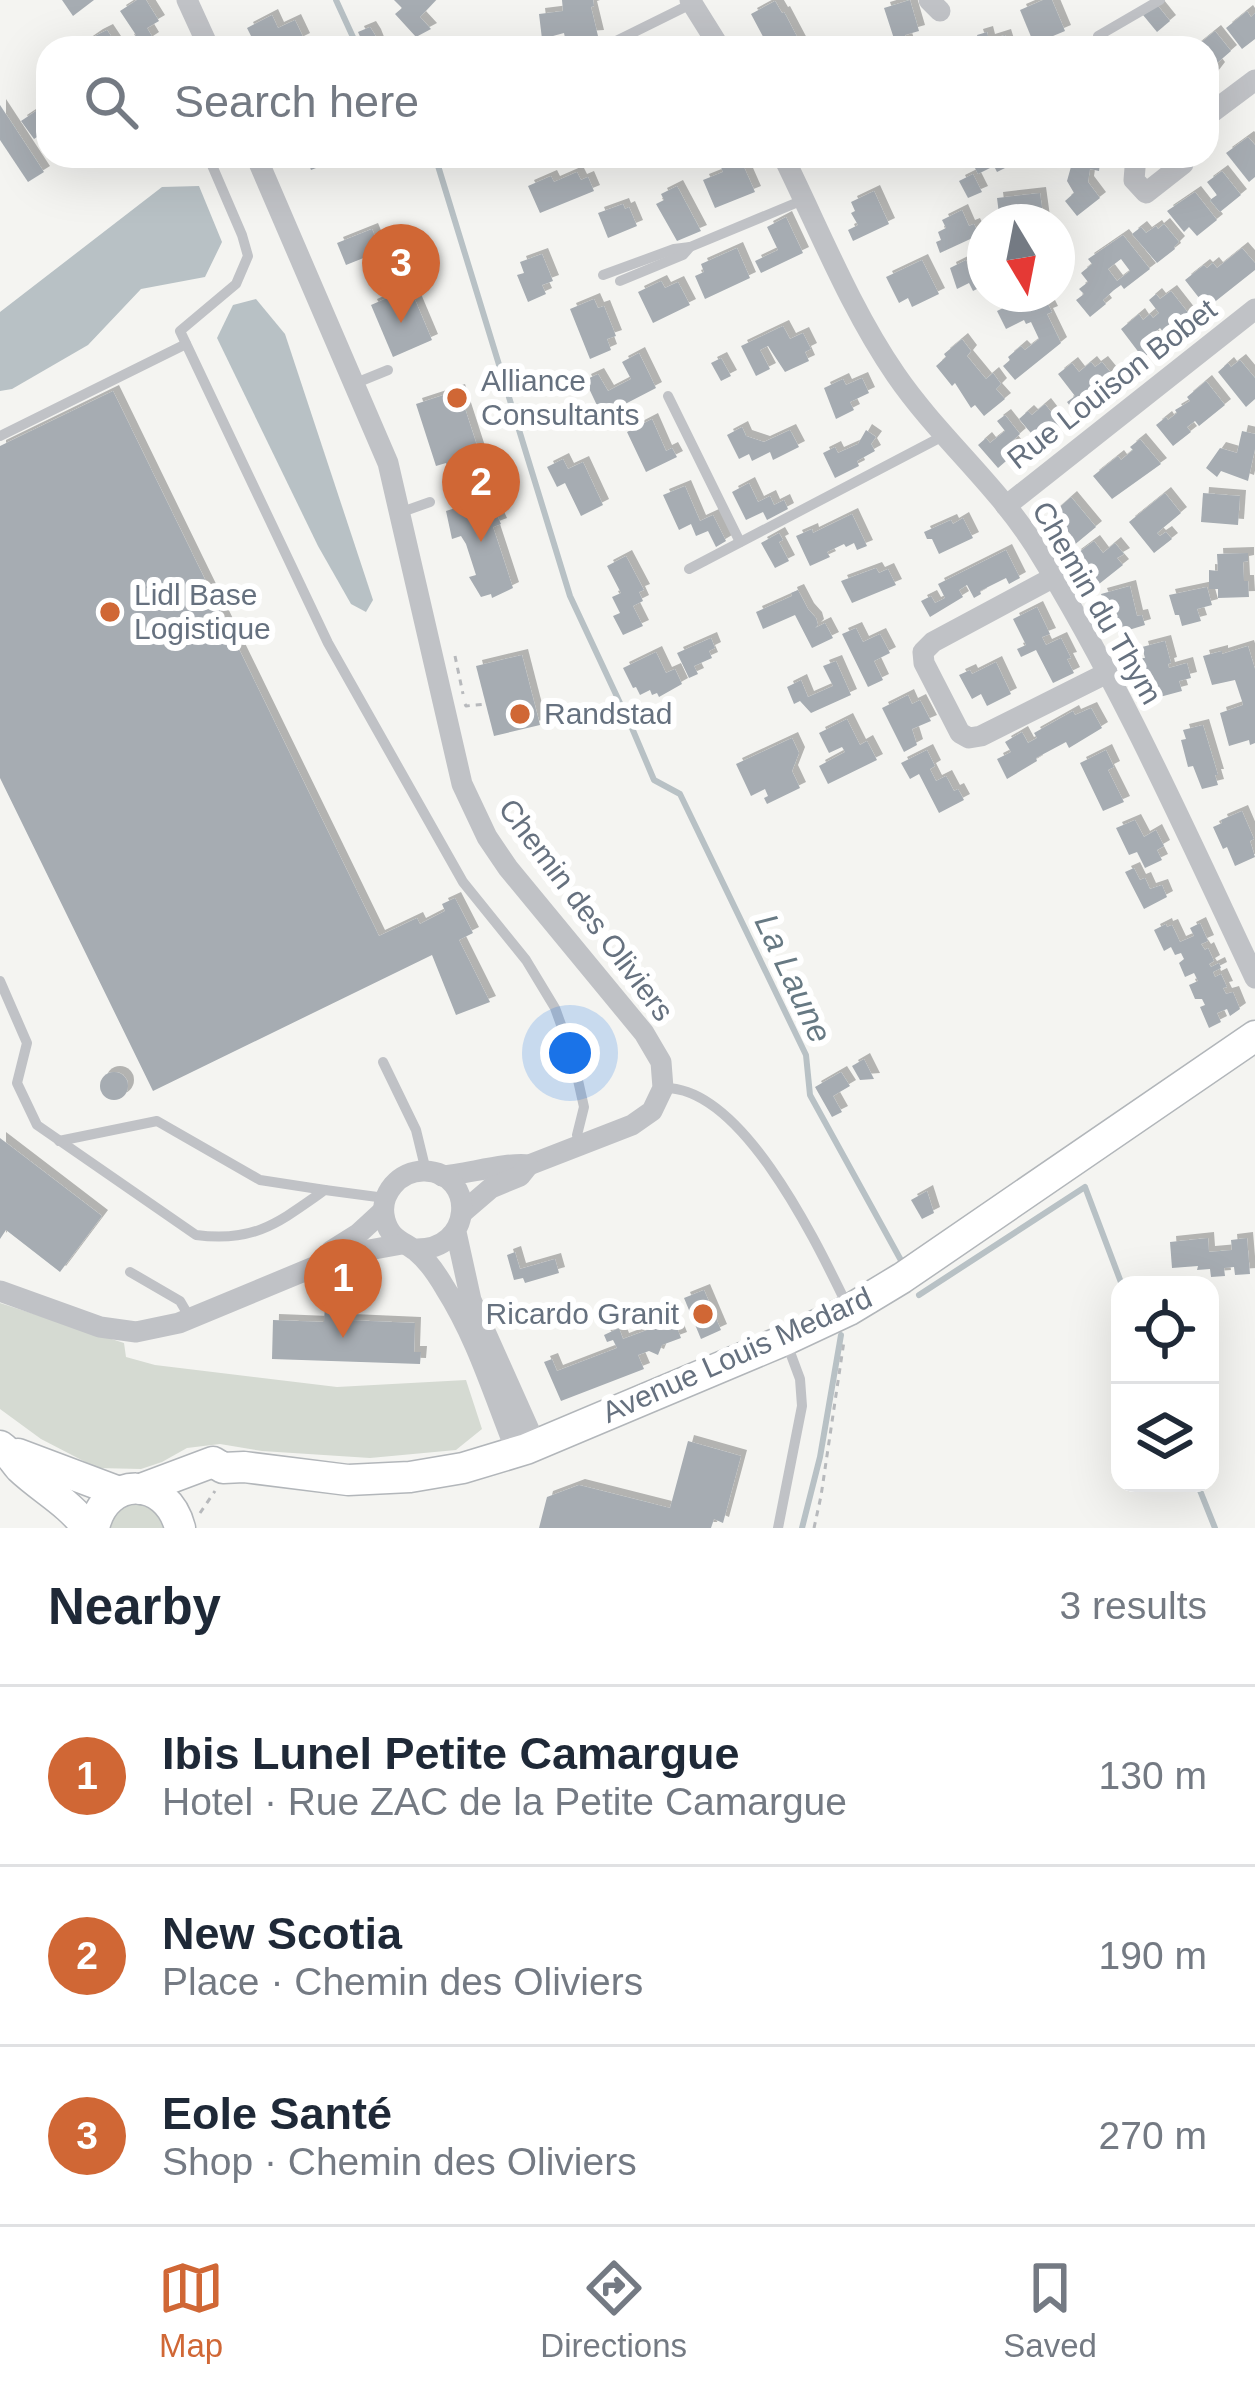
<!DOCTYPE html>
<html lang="en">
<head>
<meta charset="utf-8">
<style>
  body { margin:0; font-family:Arial,sans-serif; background:#f6f6f7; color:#1f2937 }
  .controls { position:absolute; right:36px; bottom:36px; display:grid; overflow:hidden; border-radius:24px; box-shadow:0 12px 48px #0002 }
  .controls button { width:108px; height:108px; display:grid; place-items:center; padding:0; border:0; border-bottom:3px solid #e0e1e3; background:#fff; color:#1f2937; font:60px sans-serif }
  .compass { position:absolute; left:967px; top:204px; width:108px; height:108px; border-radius:50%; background:#fff; box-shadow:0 12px 48px #0002; rotate:170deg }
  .you { position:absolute; left:570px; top:1053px; width:42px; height:42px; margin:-30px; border:9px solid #fff; border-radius:50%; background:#1a73e8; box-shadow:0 0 0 18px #1a73e833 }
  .badge { display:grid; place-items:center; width:78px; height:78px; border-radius:50%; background:#d06735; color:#fff; font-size:39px; font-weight:700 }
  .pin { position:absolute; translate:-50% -99px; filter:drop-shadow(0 3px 6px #0008) }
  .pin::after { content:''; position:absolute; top:63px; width:42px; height:36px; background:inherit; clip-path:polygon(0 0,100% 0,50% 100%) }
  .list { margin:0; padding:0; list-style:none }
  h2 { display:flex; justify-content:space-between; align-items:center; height:156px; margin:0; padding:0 48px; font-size:51px }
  h2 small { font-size:39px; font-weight:400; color:#747a83 }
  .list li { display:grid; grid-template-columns:78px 1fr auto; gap:36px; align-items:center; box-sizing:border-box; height:180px; padding:0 48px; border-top:3px solid #e0e1e3 }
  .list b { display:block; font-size:45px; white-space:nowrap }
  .list p { margin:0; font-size:39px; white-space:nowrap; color:#747a83 }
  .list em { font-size:39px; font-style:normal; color:#747a83 }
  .icon { flex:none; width:66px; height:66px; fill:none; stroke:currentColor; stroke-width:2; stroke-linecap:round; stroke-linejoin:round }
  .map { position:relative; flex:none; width:1255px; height:1528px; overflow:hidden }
  .search { position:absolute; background:#fff; box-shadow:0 12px 48px #0002; left:36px; right:36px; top:36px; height:132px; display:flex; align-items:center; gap:30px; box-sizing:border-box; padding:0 42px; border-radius:36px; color:#747a83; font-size:45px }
  .sheet { height:696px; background:#fff }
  nav { display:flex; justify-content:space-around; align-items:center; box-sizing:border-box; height:168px; border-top:3px solid #e0e1e3; background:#fff; font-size:33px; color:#747a83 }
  nav a { display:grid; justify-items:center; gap:6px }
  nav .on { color:#d06735 }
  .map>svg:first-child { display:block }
</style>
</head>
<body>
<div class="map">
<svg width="1255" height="1528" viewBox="0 0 1255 1528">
  <defs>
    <filter id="shadow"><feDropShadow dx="6" dy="-6" stdDeviation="0" flood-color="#0004"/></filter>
  </defs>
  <rect width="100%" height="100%" fill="#f4f4f1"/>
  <!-- green -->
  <g fill="#d5dad2">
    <path d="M0,1303L124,1343L126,1357L155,1365L337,1387L466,1380L482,1429L456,1450L370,1458L262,1451L220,1444L187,1448L162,1462L141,1469L97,1468L41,1439L0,1409Z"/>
    <path d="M143,1500L172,1528H104L112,1511Z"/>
  </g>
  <!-- water -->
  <g fill="#b8c1c5">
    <path d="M199,186L222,242L205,277L141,289L88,345L12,389L0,391V312L162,187Z"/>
    <path d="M256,299L285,334L373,600L366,612L351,604L318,546L217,338L233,305Z"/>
  </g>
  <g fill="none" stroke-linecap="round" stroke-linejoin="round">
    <!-- stream -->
    <g stroke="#b8c1c5" stroke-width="6">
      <path d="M336,0L358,48"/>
      <path d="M435,156L570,596L620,703"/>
      <path d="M629,721L654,780L680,794L806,1055L810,1095L903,1264"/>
      <path d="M919,1295L1085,1187L1122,1285"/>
      <path d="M1197,1483L1215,1528"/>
      <path d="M802,1528L820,1457L841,1335"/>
    </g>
  </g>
  <!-- building -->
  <g fill="#a6acb2" fill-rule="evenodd" filter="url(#shadow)">
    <path d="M62,0H94L73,16Z"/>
    <path d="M137,0H146L159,21L147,28L153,38L138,48H133L128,40L136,35L120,11Z"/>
    <path d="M394,0H436L420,17L431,29L416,37L395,14L402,8Z"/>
    <path d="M562,0H593L594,6L591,7L598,36L565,38L564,33L542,39L539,14L563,11Z"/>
    <path d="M910,0L919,31L905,35L909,48H897L884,8Z"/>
    <path d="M1043,0H1052L1065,31L1034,44L1020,10Z"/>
    <path d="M775,1L782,13L784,12L803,48H769L751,14Z"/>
    <path d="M1158,6L1170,21L1157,32L1143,15Z"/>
    <path d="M1247,11L1251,17L1255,13V39L1242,49L1226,28Z"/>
    <path d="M272,15L278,28L295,20L304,39L286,48H257L247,28Z"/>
    <path d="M370,27L375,35L380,48H365L358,32Z"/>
    <path d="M107,30L119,48H78L97,35Z"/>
    <path d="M1215,31L1231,51L1216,64L1219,68L1209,81L1207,48H1194Z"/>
    <path d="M987,32L989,40L1005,35L1009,48H981L977,35Z"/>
    <path d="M48,103V140L43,133L34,139L21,121Z"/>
    <path d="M0,105L44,172L28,182L0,140Z"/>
    <path d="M1248,137L1255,145V177L1249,182L1226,153Z"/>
    <path d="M298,156H334L336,160L311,170L308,162L302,165Z"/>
    <path d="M969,156H1016L1019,161L997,172L994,166L978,174Z"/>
    <path d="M1074,156H1101L1099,171L1090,169L1088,182L1100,198L1077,216L1065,201L1074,193L1067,181Z"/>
    <path d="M740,158L755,192L715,208L703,180L723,172L720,165Z"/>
    <path d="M1222,171L1241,195L1220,212L1210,200L1217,195L1207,182Z"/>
    <path d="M577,172L581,180L588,177L594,191L540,213L528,186L551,176L554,182Z"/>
    <path d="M973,174L982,192L968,198L959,181Z"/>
    <path d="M677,186L701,231L677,241L656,204L664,200L661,194Z"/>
    <path d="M874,191L889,224L853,241L848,230L858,225L851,213L855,211L851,202Z"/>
    <path d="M1195,192L1217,220L1197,236L1189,227L1184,232L1167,211Z"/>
    <path d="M1040,193L1044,222H1019L1015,211L999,214L997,198Z"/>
    <path d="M623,204L625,209L629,207L637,226L608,238L598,213Z"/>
    <path d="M962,210L969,226L974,224L979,235L940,253L936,242L941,240L938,232L946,228L942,220Z"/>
    <path d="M786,217L803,253L761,273L755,261L778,250L767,227Z"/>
    <path d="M1164,224L1179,242L1174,247L1175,249L1157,263L1132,234L1141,227L1146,233L1156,226L1158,229Z"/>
    <path d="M372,229L381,251L346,265L337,243Z"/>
    <path d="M1123,235L1150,269L1124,289L1121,285L1114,290L1103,300L1106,304L1090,317L1076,300L1084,294L1079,289L1088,282L1081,273L1092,264L1088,259ZM1121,259L1130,271L1117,281L1108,269Z"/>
    <path d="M737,248L750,278L705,299L695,276L704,272L701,264Z"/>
    <path d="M1242,248L1255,263V270L1207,308L1185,280L1204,265L1207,268L1213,263L1217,268Z"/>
    <path d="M542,254L553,281L542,285L546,294L528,302L517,275L524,273L520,262Z"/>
    <path d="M983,254L985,285L973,291L969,283L957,289L950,268L966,260L970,269L977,266L973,259Z"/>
    <path d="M922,260L939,294L912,307L908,298L899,303L886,277Z"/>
    <path d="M661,281L665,288L678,282L690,305L653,323L638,292Z"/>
    <path d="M410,288L432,340L393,357L371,305Z"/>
    <path d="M1171,291L1193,319L1168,338L1160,328L1152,335L1160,345L1143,358L1121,329L1139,314L1143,320L1150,314L1153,318L1159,313L1149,300L1156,294L1160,299Z"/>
    <path d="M1011,294H1043L1052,312L1047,314L1061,343L1015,380L1003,366L1010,360L1008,357L1021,346L1025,350L1039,339L1031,322L1026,324L1024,320L1006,329L997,311L1015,302Z"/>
    <path d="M594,299L598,308L604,306L616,336L607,339L611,350L590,359L570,309Z"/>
    <path d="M783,326L790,339L803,333L811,349L805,352L809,361L785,372L768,346L760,350L770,369L756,376L741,346Z"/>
    <path d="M962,339L971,351L967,356L986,379L993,373L1001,384L996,389L1005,399L984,416L975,405L971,408L955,383L952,386L936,366L946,357L944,354Z"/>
    <path d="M639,353L656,388L602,416L585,380L598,374L608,391L631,379L622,362Z"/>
    <path d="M721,358L731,376L721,381L711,363Z"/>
    <path d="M1240,360L1255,378V399L1246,407L1218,372L1228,363L1231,367Z"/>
    <path d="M1091,362L1095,367L1102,362L1111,373L1097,384L1100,388L1089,396L1093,400L1076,414L1067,402L1075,396L1058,374L1072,363L1079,372Z"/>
    <path d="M862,378L869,393L850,402L854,410L836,419L824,388L843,379L846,385Z"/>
    <path d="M1206,381L1225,405L1199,426L1195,421L1187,427L1191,432L1173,446L1156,425L1166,417L1168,420L1177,413L1175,410L1190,401L1187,397Z"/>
    <path d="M459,390L480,455L447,466L446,463L436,466L416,404Z"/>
    <path d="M113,391L379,936L417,918L420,924L445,911L442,904L455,898L473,933L459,940L490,1002L456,1015L432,955L153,1091L0,778V446Z"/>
    <path d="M1045,404L1062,426L1048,437L1045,432L1036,439L1019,419L1028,411L1032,415Z"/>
    <path d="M1005,415L1020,434L1012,441L1019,450L998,468L978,445L986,438L990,443L1005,431L997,421Z"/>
    <path d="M652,419L666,451L672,448L677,457L646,472L627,432Z"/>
    <path d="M742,427L746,436L764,442L790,430L799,447L773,460L770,452L752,461L749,454L739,459L727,435Z"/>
    <path d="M866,430L876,437L871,444L875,451L857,461L859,466L835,478L823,453L835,447L838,453L858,444Z"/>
    <path d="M1242,431L1255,434V449L1248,481L1221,471L1217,477L1206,468L1220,448L1237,453Z"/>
    <path d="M1140,439L1161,464L1112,499L1093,476L1118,456L1121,460L1133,450L1130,447Z"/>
    <path d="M563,459L568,469L583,462L603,505L581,516L565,483L557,487L547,467Z"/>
    <path d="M486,480L491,495L488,496L501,524L493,527L513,588L492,598L491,594L481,597L469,577L476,575L466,544L461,536L452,539L446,511L471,503L465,487Z"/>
    <path d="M749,483L758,502L770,496L774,505L784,500L788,509L767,520L763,512L746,520L732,492Z"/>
    <path d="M685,486L700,521L713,515L726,541L716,547L708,531L696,536L691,524L679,530L663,495Z"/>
    <path d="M1165,493L1181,513L1157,533L1160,536L1166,532L1172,539L1154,553L1129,522Z"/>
    <path d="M1203,493L1240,496L1238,525L1201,522Z"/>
    <path d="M1071,497L1096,527L1073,546L1067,538L1071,535L1053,513Z"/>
    <path d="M852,514L867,546L857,550L854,543L846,547L844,544L827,552L830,557L810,566L796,536L812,529L813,533Z"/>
    <path d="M963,518L973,538L939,554L932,539H927L924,532L951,520L953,524Z"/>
    <path d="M779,533L783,540L779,542L789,561L775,568L761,543Z"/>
    <path d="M1094,541L1103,553L1115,543L1124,554L1117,558L1123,565L1094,588L1089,581L1095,577L1091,571L1088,572L1075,555Z"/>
    <path d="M1006,550L1020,578L1009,584L1006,578L980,591L981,594L974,598L967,585L959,590L963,597L930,617L921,601L931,596L935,603L945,598L938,584Z"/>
    <path d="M1248,553V561L1243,562L1244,581H1248L1249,597L1218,598V589H1209V570L1218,571L1217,554Z"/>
    <path d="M626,556L644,590L639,592L643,601L633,606L643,626L623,635L613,616L620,613L612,597L621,593L607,566Z"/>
    <path d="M876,568L879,573L888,569L896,585L852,603L841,581Z"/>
    <path d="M1130,586L1137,616L1142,615L1145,625L1119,633L1116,624L1112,625L1101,594Z"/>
    <path d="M1207,587L1212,605L1197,609L1201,621L1182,626L1179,615H1175L1169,595Z"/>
    <path d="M798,590L808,609L816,618L818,625L815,628L825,623L833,638L812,648L795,615L763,629L756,612L792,596L791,593Z"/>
    <path d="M1037,607L1050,634L1042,637L1046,645L1061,638L1071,658L1067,659L1074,673L1053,683L1036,650L1021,657L1017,649L1026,645L1013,619Z"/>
    <path d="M856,628L863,642L880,634L890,653L874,661L883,680L868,687L842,634Z"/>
    <path d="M711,638L715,648L709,651L712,658L694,666L698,674L689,678L677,653Z"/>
    <path d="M1165,641L1171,663L1168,664L1169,668L1187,663L1191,678L1179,681L1182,691L1156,698L1153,688L1149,689L1141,658H1145L1142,647Z"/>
    <path d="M1248,646L1255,669V743L1250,745L1249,740L1229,746L1220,713L1243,705L1242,701L1235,680L1212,685L1203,656L1222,651V654Z"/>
    <path d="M656,652L666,673L675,669L682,684L659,697L657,693L652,695L650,690L640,695L636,687L633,688L623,668Z"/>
    <path d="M522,655L540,725L494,736L476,666Z"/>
    <path d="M836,661L851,695L811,713L800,701L794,704L787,687L801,680L808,697L833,686L823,666Z"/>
    <path d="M996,662L1011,694L987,706L981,694L972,699L959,675L970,670L972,674Z"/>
    <path d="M908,695L912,704L920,700L931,721L912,729L917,745L904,752L882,708Z"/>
    <path d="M1091,708L1102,728L1069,748L1066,742L1036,758L1037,761L1007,779L997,759L1011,752L1005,742L1022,732L1028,743L1037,738L1034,733L1073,711L1075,715Z"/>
    <path d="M847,719L860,745L867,741L877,760L828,784L819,766L845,752L842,747L829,753L819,733Z"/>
    <path d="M1203,725L1218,775H1215L1218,785L1202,789L1193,766L1188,767L1181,740L1186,739L1183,730Z"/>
    <path d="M792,738L799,753L792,771L800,788L767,804L764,798L768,796L765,789L751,796L736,764Z"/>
    <path d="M927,750L935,766L930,769L936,781L946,776L954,791L958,789L964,800L939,813L919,774L910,779L901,763Z"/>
    <path d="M1106,750L1114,767L1108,770L1124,802L1103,811L1080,763Z"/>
    <path d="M1242,811L1254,839L1250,841L1255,857L1235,866L1227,847L1223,849L1213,827L1222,823L1221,820Z"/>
    <path d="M1135,820L1144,837L1156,830L1164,846L1157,850L1162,860L1145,868L1137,852L1129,855L1116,828Z"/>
    <path d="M1134,868L1140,880L1145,878L1150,889L1162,885L1167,897L1144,909L1125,872Z"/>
    <path d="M1200,923L1208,941L1201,944L1205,950L1208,948L1214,961L1209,964L1211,967L1219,963L1221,968L1213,972L1215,977L1221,974L1227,987L1223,988L1226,994L1233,992L1240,1009L1230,1016L1227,1009L1217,1013L1221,1022L1209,1028L1200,1007L1205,1005L1202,999H1195L1189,985L1198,981L1194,973L1185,977L1179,963L1184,959L1181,953L1175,955L1171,947L1164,951L1154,930L1166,924L1167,927L1172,925L1180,942L1194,936L1190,928Z"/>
    <path d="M864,1059L874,1079L860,1080L852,1066Z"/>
    <path d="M841,1072L850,1086L833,1096L842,1112L832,1117L815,1087Z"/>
    <circle cx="114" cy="1086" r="14"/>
    <path d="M0,1138L102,1216L60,1272L6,1230L0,1239Z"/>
    <path d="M927,1191L934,1213L922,1219L911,1200Z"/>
    <path d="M1208,1238L1209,1252L1232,1250L1231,1240L1247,1238L1250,1274L1235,1275L1234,1267L1224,1268L1225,1276L1211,1277L1210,1269L1197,1270L1198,1266L1172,1268L1170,1242Z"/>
    <path d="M515,1252L520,1269L555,1259L559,1273L525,1283L523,1278L514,1280L507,1255Z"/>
    <path d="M704,1290L721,1330L701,1339L684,1298Z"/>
    <path d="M325,1305L348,1306L347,1320L415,1323L414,1352H421L420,1364L272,1359L273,1320L324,1322Z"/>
    <path d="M674,1320L681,1338L662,1345L658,1355L649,1351L638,1355L644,1369L561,1401L544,1362L552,1359L557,1371L617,1348L613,1340L607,1342L604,1335L619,1328L623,1339Z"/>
    <path d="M688,1441L741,1456L723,1523L714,1519L711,1528H539L547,1497L579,1485L670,1508Z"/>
  </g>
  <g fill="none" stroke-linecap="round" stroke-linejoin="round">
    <!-- secondary casing -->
    <g stroke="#b2b6ba" stroke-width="33">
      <g id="secondary">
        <path d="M0,1446C9,1452 13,1460 20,1468C42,1489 70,1503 87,1528"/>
        <path d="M18,1454L119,1492"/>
        <path d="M141,1489L213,1462L223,1468L244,1467L348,1480L410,1477L463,1468L526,1449L785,1340L849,1310L902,1278L1255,1036"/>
        <path d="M94,1528C105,1475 167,1476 180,1528"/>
      </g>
    </g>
    <!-- path -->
    <g stroke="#b7b9bc" stroke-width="3" stroke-dasharray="6 6" stroke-linecap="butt">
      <path d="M455,656L463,694"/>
      <path d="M465,704L466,706L486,704"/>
      <path d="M200,1513L215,1491"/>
      <path d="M814,1528L821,1496L844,1341"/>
    </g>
    <!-- lane -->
    <g stroke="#c0c2c6" stroke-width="10">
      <path d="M1098,36L1160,0"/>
      <path d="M602,48L691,4"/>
      <path d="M208,156L242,235L248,256L236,284L180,331L328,643L463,882L526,960L555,1008L573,1058L584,1107L577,1135L581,1146"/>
      <path d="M603,275L674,249L690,247"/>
      <path d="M620,281L683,255L690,247L803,200"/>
      <path d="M356,383L388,370"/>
      <path d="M668,396L740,542"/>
      <path d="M0,436L186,344"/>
      <path d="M399,513L430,502"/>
      <path d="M689,569L945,435"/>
      <path d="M0,981L27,1043L17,1083L37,1125L196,1235C255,1243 279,1222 325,1190L385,1198"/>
      <path d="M383,1062L416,1130L426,1171"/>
      <path d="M663,1088C743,1085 818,1246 848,1307"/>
      <path d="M59,1141L157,1121L260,1180L325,1190"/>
      <path d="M305,1270L317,1299"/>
      <path d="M130,1272L180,1301L190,1318"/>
      <path d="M778,1528L802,1406L800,1379L787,1344"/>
    </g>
    <!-- street -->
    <g stroke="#c0c2c6" stroke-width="21">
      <path d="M187,0L209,48"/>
      <path d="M690,0L720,48"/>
      <path d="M929,0L940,11"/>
      <path d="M1207,116L1255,80"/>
      <path d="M256,156L388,463L462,784L487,837L508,868L644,1033L661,1062L663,1088L652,1111L632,1125L529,1165C507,1162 467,1174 442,1176"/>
      <path d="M783,156C819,229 850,308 896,375C938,436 996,484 1035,546C1120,683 1186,832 1255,978"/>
      <path d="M1136,156L1134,180L1146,193L1183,164V156"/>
      <path d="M1006,506L1255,309"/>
      <path d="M1054,577L933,642L923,652L924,663L960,733L969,738L981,736L1107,673"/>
      <path d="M463,1212L491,1188L520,1176L528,1166"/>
      <path d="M414,1249C474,1252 477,1173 425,1171C400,1170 378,1194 385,1220C390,1239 403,1241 416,1251C427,1260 438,1276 445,1288C475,1335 492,1389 512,1440L526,1449L530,1432L471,1300L456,1232"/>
      <path d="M326,1262L331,1251L358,1234L383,1211"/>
      <path d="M0,1291L100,1327L136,1332L179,1323L326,1262H339L369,1250L402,1244"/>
    </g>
    <!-- secondary -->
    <use href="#secondary" stroke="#fff" stroke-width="30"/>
  </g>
  <!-- markers -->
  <g fill="#d06735" stroke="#fff" stroke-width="4.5">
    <circle cx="457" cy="398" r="12"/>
    <circle cx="110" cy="612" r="12"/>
    <circle cx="520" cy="714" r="12"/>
    <circle cx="703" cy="1314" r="12"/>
  </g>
  <g text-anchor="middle" stroke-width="12" stroke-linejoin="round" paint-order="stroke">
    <!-- poi labels -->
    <g font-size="30" fill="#66717f" stroke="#fff" text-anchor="start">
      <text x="481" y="391">Alliance<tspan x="481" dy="34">Consultants</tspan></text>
      <text x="134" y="605">Lidl Base<tspan x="134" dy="34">Logistique</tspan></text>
      <text x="544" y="724">Randstad</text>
      <text x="679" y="1324" text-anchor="end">Ricardo Granit</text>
    </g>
    <!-- street labels -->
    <g font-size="30" fill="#66717f" stroke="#fff">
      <text transform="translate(1112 384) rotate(-38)" y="10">Rue Louison Bobet</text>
      <text transform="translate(1097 603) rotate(60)" y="10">Chemin du Thym</text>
      <text transform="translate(586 910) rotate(53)" y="10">Chemin des Oliviers</text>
      <text transform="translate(737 1355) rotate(-24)" y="10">Avenue Louis Medard</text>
    </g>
    <!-- water labels -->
    <g font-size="33" font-style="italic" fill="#677983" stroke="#fff">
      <text transform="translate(794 978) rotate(65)" y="12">La Laune</text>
    </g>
  </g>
</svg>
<div class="controls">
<button><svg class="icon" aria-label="locate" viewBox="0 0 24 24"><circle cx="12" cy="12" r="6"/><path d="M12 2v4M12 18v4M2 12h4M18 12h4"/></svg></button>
<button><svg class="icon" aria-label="layers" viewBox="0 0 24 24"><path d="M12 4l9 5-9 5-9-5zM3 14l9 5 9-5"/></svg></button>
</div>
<svg class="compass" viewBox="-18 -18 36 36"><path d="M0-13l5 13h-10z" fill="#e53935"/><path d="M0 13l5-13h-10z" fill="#747a83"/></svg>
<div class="you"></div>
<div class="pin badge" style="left:343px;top:1338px">1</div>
<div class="pin badge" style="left:481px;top:542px">2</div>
<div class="pin badge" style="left:401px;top:323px">3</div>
<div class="search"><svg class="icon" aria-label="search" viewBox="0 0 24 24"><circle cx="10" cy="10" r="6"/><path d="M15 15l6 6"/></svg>Search here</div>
</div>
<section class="sheet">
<h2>Nearby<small>3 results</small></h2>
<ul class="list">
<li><span class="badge">1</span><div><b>Ibis Lunel Petite Camargue</b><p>Hotel · Rue ZAC de la Petite Camargue</p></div><em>130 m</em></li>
<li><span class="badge">2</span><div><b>New Scotia</b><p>Place · Chemin des Oliviers</p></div><em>190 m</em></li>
<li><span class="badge">3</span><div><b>Eole Santé</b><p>Shop · Chemin des Oliviers</p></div><em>270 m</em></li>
</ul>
</section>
<nav>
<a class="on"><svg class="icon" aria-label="map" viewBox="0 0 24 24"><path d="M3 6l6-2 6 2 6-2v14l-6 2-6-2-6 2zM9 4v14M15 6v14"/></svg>Map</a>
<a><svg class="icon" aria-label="directions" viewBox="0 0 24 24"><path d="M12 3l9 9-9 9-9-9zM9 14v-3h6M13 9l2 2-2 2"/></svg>Directions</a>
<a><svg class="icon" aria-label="saved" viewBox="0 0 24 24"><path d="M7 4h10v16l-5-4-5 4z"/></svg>Saved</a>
</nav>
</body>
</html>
